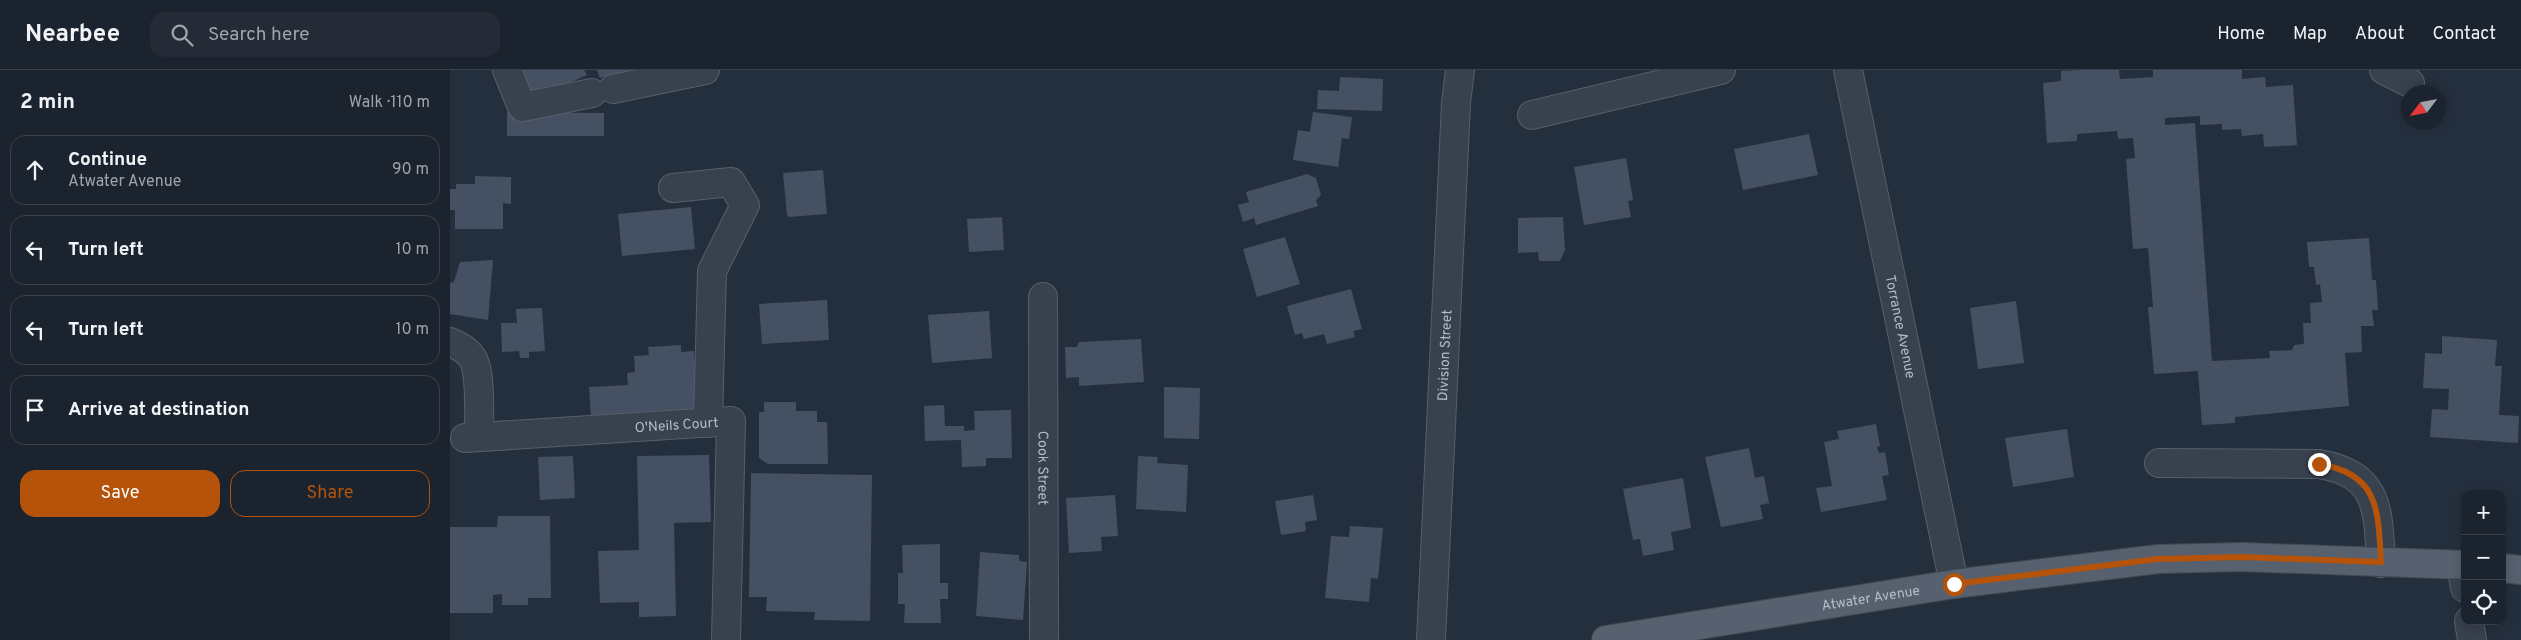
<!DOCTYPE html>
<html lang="en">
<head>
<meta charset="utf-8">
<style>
  body { margin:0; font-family:Overpass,sans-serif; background:#242b36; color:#f1f3f6 }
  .controls { position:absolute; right:15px; bottom:15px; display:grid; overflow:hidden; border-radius:10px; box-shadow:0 2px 12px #0003 }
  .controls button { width:45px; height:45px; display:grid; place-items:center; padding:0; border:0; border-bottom:1px solid #39404a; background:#1b232e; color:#f1f3f6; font:25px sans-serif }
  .compass { position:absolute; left:1951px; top:15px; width:45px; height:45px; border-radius:50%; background:#1b232e; box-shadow:0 2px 12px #0003; rotate:238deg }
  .stop { position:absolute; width:15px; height:15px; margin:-11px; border:4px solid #b45309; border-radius:50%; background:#fff }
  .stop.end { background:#b45309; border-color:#fff; box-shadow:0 1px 5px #0008 }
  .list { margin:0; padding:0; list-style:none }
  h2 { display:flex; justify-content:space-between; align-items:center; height:65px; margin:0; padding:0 20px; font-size:21px }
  h2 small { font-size:16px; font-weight:400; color:#a0a4aa }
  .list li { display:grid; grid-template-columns:32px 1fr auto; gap:15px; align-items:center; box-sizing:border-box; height:70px; margin:0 10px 10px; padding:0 10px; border:1px solid #39404a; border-radius:15px }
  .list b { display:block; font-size:19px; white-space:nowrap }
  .list p { margin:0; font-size:16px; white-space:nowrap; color:#a0a4aa }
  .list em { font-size:16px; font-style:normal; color:#a0a4aa }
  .actions { display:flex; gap:10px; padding:15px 20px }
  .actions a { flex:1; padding:11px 0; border:1px solid #b45309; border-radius:15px; text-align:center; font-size:18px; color:#b45309 }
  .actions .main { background:#b45309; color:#fff }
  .icon { flex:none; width:28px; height:28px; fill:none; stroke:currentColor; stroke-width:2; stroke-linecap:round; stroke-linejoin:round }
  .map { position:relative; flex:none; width:2071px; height:570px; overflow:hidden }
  header { display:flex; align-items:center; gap:30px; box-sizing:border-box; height:70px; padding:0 25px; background:#1b232e; border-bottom:1px solid #39404a }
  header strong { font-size:24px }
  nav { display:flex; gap:28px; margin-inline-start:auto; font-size:18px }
  .search { width:350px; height:45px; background:#242b36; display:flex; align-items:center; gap:12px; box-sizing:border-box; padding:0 18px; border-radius:15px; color:#a0a4aa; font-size:19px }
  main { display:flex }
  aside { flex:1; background:#1b232e }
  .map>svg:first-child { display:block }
</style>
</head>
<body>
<header>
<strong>Nearbee</strong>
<div class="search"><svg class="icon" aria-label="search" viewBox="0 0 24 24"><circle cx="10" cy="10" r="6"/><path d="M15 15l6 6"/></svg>Search here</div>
<nav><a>Home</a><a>Map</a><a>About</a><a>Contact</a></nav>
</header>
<main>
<aside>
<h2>2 min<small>Walk · 110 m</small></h2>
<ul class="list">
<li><svg class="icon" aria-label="ahead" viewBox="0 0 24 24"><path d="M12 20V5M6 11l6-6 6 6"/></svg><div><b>Continue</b><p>Atwater Avenue</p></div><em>90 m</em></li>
<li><svg class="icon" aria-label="left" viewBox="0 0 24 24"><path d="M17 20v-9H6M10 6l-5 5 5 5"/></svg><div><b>Turn left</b></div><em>10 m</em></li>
<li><svg class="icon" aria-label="left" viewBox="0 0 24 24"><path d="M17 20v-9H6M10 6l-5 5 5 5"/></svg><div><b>Turn left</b></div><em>10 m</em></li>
<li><svg class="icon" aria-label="arrive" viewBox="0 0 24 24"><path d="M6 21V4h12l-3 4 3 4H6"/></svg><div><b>Arrive at destination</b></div></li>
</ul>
<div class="actions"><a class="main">Save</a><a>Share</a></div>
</aside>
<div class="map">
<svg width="2071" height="570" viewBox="0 0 2071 570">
  <rect width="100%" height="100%" fill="#242f3e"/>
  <!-- building -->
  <g fill="#455162">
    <path d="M68,0H134L137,5L104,20L102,15L80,26Z"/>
    <path d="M147,0H194L162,12L159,5L150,8Z"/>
    <path d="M1629,0H1669L1670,9L1703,7V0H1792V9L1815,7L1816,17L1843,15L1847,75L1814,77L1813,64L1792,66L1791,59L1772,60V54L1750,55V46L1715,48V55L1745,53L1762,291L1820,288L1819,281L1842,280L1844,275L1854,274L1853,253H1861L1860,233L1872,232L1870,214L1866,215L1864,197H1859L1857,172L1919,168L1922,210H1926L1928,240H1922L1924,256H1911L1912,282L1895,283L1899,336L1785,347V353L1752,355L1748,301L1704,304L1698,237H1703L1698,178L1683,179L1676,89L1685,88L1683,68L1668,69L1667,61L1627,64V71L1597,73L1593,13L1611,11V1Z"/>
    <path d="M890,7L933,9L932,41L867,39L868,20L889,21Z"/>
    <path d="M57,42L154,43V66H57Z"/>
    <path d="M863,42L902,47L899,69L892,68L888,97L843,90L848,60L860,62Z"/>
    <path d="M1359,64L1368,105L1293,120L1284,79Z"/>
    <path d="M1176,88L1183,130L1178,131L1181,147L1134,155L1124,97Z"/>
    <path d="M373,100L377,144L339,147L337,145L333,103Z"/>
    <path d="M857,104L866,108L871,125L866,130L868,136L806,155L804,148L793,152L788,135L799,132L796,122Z"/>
    <path d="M25,106L61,107V134L53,133V159H5V140H0V119H6V114H25Z"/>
    <path d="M241,137L245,179L172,186L168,144Z"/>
    <path d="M552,147L554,180L519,182L517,149Z"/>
    <path d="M1113,147L1115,180L1110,191H1089L1088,182L1068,183V148Z"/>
    <path d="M835,167L850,214L807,227L793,179Z"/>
    <path d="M43,190L38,250L0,244V213L4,212L10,192Z"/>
    <path d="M901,219L912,259L903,261L905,267L877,274L874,264L854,269L852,263L845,265L837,236Z"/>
    <path d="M377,230L379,270L312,274L309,234Z"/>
    <path d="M1566,231L1574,293L1528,299L1520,238Z"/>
    <path d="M92,238L95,281L79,282V288H70L69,281L52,282L51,253H67L66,239Z"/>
    <path d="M539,241L542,288L482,293L478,245Z"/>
    <path d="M1992,266L2047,270L2045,296H2052L2049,345L2069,346L2068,373L1980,367L1982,339L1998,340L1999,319L1973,318L1975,283L1992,284Z"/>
    <path d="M691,269L694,312L629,316V307L616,308L615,277H627L629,272Z"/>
    <path d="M231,275V282L244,281L249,342L141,349L139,317L178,315L177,303L185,302L184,286L199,285L198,277Z"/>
    <path d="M714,317L750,318L749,369L714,368Z"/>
    <path d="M314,332H346V341H367V352H377L378,394H318L309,388V342H314Z"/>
    <path d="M494,335L495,356H514V361L525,360L524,341L561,340L562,388H536V396L512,397L511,370L475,371L474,336Z"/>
    <path d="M1426,354L1430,376L1427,377L1429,383L1435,382L1439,405L1432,406L1437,430L1371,442L1366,418L1382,416L1374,372L1389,369L1387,361Z"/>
    <path d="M1617,359L1624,407L1563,417L1555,368Z"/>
    <path d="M1299,378L1305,408L1314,406L1319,433L1310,435L1313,449L1271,457L1255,387Z"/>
    <path d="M259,385L261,452L224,453L226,546L189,547V532L150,533L148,481L189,480L187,386Z"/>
    <path d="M123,386L125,428L90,430L88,387Z"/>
    <path d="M688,386L708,387L707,393L738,395L736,442L686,439Z"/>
    <path d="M301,403L422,405L420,551L364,550L365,542L316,541L317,527H299Z"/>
    <path d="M1233,408L1241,458L1221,462L1224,480L1193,486L1190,469L1183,470L1173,419Z"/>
    <path d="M665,425L668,466L651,467L652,481L619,483L616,428Z"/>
    <path d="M863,425L867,450L855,452L856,461L831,465L825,431Z"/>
    <path d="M48,446H100L101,528H78V535H52V524L43,525V543H0V457H47Z"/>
    <path d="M900,456L933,458L928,509L921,508L919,532L875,528L881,466L899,467Z"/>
    <path d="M490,474V513H498V529H490L491,553H454L455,534H448V503H453L452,475Z"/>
    <path d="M530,482L569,485V491L577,492L573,550L526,546Z"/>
  </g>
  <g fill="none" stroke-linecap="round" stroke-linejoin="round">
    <!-- minor casing -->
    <g stroke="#565f6c" stroke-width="30">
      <g id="minor">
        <path d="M57,0L72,37L142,23"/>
        <path id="s1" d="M1398,0L1504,514"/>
        <path d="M1934,0L1960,13"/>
        <path d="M163,19L255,0"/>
        <path d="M1082,45L1271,0"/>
        <path d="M223,118L281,112L295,135L262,201L258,353"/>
        <path id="s2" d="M593,227L594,570"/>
        <path d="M0,272C10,276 19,281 24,291C31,307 29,349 29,367"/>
        <path id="s3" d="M15,368L281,351L276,570"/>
        <path d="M1709,393L1869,394C1930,404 1928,441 1931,493"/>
        <path d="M2011,495L2015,518"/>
        <path d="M2019,551L2022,570"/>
        <path id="s4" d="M981,570L1006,33L1010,0"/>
      </g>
    </g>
    <!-- major casing -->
    <g stroke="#414a57" stroke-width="30">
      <g id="major">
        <path d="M2052,498L2071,500"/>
        <path id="s5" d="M1156,570L1504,514L1708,489L1792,487L2015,495"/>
      </g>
    </g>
    <!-- minor -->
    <use href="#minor" stroke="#38414e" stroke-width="28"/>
    <!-- major -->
    <use href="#major" stroke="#56606e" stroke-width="28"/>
  </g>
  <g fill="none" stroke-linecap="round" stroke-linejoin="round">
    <!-- route -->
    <path stroke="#b45309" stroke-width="6" d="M1504,514L1708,489L1792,487L1931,492C1928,441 1930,404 1869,394"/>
  </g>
  <g text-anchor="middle" stroke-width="4" stroke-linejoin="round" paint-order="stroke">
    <!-- street labels -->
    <g font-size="14" fill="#b4bcc9" stroke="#1d2633">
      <text dy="5" stroke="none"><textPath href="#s1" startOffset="262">Torrance Avenue</textPath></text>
      <text dy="5" stroke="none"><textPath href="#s4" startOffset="285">Division Street</textPath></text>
      <text dy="5" stroke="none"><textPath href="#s3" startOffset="212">O'Neils Court</textPath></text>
      <text dy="5" stroke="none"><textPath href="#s2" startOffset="171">Cook Street</textPath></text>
      <text dy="5" stroke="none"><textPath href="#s5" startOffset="268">Atwater Avenue</textPath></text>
    </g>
  </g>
</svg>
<div class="controls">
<button>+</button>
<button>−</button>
<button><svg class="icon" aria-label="locate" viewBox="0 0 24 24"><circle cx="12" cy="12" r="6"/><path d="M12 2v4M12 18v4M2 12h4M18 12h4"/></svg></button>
</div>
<svg class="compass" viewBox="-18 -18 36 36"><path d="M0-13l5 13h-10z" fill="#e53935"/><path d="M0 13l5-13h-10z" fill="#a0a4aa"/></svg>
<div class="stop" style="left:1504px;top:514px"></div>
<div class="stop end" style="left:1869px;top:394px"></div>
</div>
</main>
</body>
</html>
